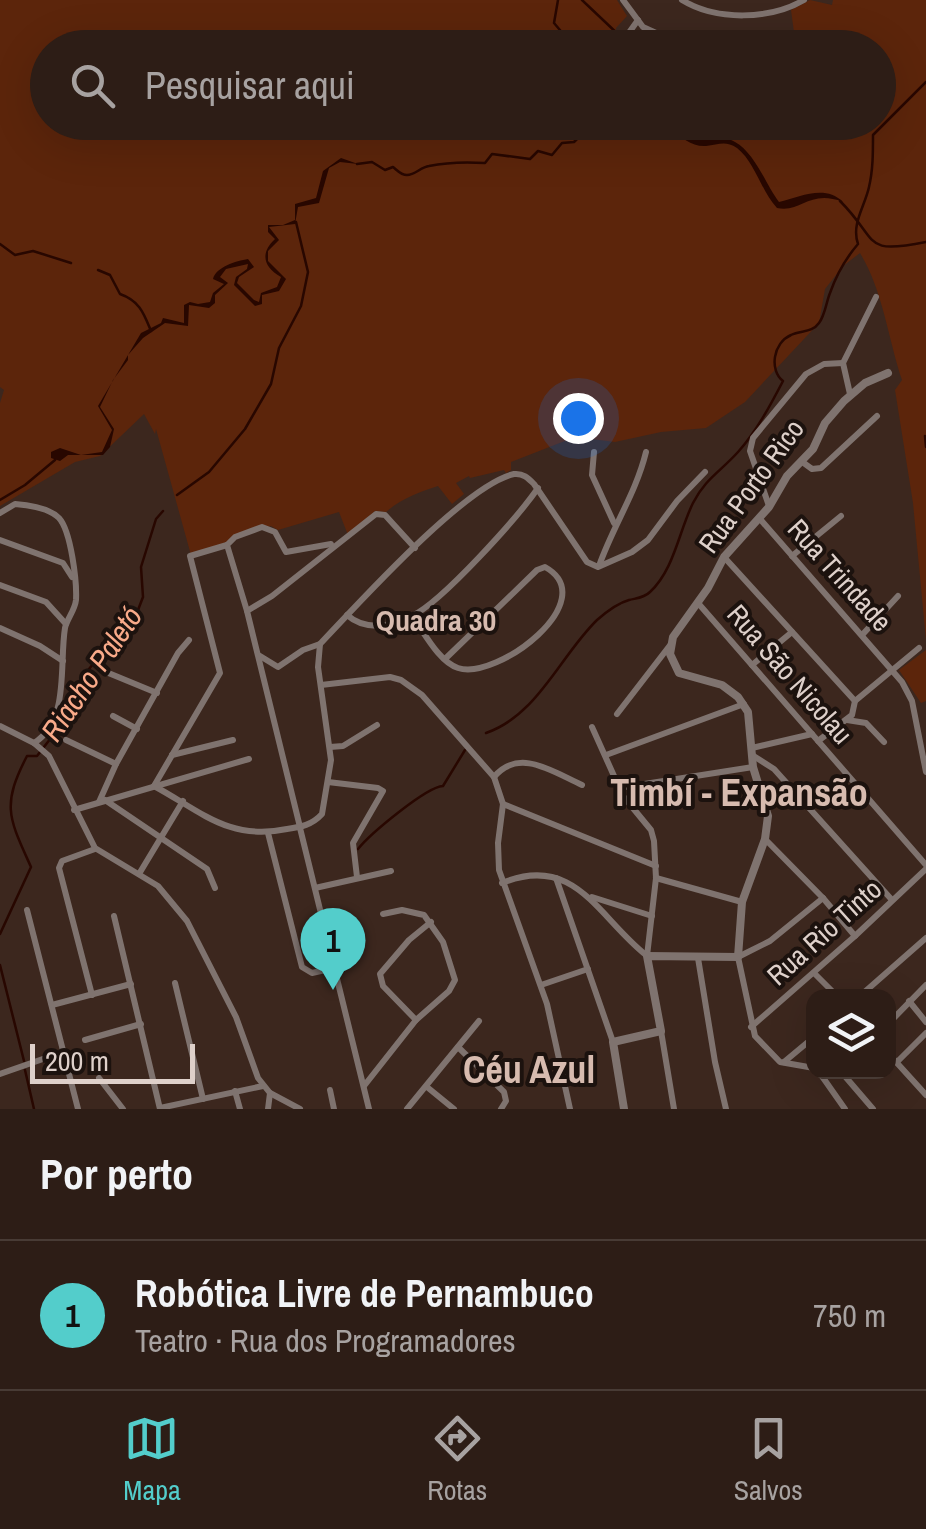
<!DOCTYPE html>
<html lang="pt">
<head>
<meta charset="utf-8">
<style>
  body { margin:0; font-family:"Archivo Narrow",sans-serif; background:#35261f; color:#f1f3f6 }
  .controls { position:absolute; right:30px; bottom:30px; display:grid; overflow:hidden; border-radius:20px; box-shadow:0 10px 40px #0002 }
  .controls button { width:90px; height:90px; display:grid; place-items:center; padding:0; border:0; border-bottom:2px solid #483b35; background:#2d1d16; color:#f1f3f6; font:50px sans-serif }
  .scale { position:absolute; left:30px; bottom:25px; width:165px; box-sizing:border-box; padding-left:10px; border:5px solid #ded0ca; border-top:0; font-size:28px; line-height:35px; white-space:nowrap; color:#ded0ca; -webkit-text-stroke:8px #1c120e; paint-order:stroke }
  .you { position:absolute; left:578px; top:418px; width:35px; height:35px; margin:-25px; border:8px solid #fff; border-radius:50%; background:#1a73e8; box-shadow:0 0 0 15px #1a73e833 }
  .badge { display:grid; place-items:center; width:65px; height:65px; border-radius:50%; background:#53cdcb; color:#111; font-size:32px; font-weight:700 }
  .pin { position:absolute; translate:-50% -82px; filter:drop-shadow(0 2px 5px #0008) }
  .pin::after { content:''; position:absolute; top:52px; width:35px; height:30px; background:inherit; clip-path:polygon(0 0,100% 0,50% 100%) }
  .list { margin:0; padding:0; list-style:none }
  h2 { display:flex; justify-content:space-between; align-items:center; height:130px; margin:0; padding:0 40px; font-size:42px }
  h2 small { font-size:32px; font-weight:400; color:#a7a2a1 }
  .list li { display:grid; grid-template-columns:65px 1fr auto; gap:30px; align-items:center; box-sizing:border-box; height:150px; padding:0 40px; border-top:2px solid #483b35 }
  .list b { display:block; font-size:38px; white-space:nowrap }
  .list p { margin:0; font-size:32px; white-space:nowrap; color:#a7a2a1 }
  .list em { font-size:32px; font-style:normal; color:#a7a2a1 }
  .icon { flex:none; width:55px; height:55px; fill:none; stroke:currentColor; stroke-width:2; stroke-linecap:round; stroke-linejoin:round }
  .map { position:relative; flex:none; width:926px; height:1109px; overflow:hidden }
  .search { position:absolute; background:#2d1d16; box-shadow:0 10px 40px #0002; left:30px; right:30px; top:30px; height:110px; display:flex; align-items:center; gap:25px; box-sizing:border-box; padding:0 35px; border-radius:55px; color:#a7a2a1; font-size:38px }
  .sheet { height:280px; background:#2d1d16 }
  nav { display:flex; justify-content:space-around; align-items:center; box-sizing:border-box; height:140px; border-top:2px solid #483b35; background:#2d1d16; font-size:28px; color:#a7a2a1 }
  nav a { display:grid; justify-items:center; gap:5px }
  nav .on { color:#53cdcb }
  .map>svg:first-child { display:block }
</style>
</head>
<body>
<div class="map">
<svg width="926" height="1109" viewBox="0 0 926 1109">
  <rect width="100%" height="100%" fill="#3c271e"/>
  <!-- green -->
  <g fill="#5c250b">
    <path d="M0,0H617L627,16L616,28L614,38L600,47L48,48V122H878V48L796,47L791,10L810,0L832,5L833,0H926V640L913,503L895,390L902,380C888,338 883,291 860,253L843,266L825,289L819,323L745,402L706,428L661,432L615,442L575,437L511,462V470L506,473L504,470L470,478L469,476L456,483L464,494L452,504L438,486C419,492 401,499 386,512L375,511L348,535L339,512L278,530L271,526L191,555L156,429L155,434L144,414L100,456L75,462L0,506V403L4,390L0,387Z"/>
    <path d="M926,650V701L921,703L899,670Z"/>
  </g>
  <!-- water -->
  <g fill="#280700">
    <path d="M674,126C703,151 712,129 735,142C755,153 766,185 779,202C800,197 825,184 843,202C809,189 802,213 777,208C761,191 755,162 737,148C725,140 718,145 706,146C692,147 681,137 671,129Z"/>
    <path d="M341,158L358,164L340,162L329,168L319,203L298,207L295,224L269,227L279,240L268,251V261L286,279L279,291L262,295V304L255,306L234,285L236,277L247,269L248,264L226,269L220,277L228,283L215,295V303L209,308L189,305L188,326L165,323L143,338L128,355V360L113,380L100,407L114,429L110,447L103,455H68L60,461L51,458V452L60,448L81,455L102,452L112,430L98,406L141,333L161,323L163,318L184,323V305L190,302L198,304L210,302L213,293L224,284L213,279C216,267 236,261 248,259L254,267L239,277L237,283L254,300L259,302L261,293L277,287L281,277C263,267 260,253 275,239L268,232V225H283L295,220V204L316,198L323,171Z"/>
  </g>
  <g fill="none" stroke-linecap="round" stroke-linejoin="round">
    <!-- stream -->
    <g stroke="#280700" stroke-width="2.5">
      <path d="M558,0L554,23L565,36L575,37L587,48"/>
      <path d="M582,0L621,37"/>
      <path d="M627,42L636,48"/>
      <path d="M357,164L372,162L385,170L393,167C398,171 401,175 407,175C415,175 421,167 429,166C448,162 469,162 485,163L492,154L530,159L538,151L552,155L562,143L574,142L594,122"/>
      <path d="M840,201C880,241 861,255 926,242"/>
      <path d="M0,244L15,255L33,251L71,263"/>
      <path d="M98,270L110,275L120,294C140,301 144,314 151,331"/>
      <path d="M925,436L926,447"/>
      <path d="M177,495L209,472L245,429L271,384L279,348L301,306L308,272L296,222"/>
      <path d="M0,500L25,485L55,460"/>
      <path d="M486,733C538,715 560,656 597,620C605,613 618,603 629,600C637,598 644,598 650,592C674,570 679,531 693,503C705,479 721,471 738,452C756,432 770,406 783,381C769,370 773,343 791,335C801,330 812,333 819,323C825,315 826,303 830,293C836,276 846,258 858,244C851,224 865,206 869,187C873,170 873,153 873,135L926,82"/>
      <path d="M358,849C370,834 426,787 443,786L465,750"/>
      <path d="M0,934L31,867C9,818 1,806 27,756H37L64,721L85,674L118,633L133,623L143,597L141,567L156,519L163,511"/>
      <path d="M0,965L24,1061"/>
      <path d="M25,1070L34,1109"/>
    </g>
    <!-- minor -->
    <g stroke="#7f736f" stroke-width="6">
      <path d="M623,0L643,27L689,48"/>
      <path d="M682,0C716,21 770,20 804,0"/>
      <path d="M618,48L638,20"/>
      <path d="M793,48L794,47"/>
      <path d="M850,394L843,363L876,297"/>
      <path d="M594,452L592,475L614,523"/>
      <path d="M801,461L812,469L821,468L877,416"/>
      <path d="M769,506L750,451L753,438L806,374L824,364L843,363"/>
      <path d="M0,513L15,504C28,505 49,508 59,518C71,531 77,582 76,600C75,610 67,619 65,628C59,664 70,721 34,743"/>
      <path d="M760,519L902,682L912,701L926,772"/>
      <path d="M0,540L63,563L72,577"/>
      <path d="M792,556L841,516"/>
      <path d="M724,557L855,701"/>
      <path d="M599,566C613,526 636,493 646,452"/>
      <path d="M0,585L46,602L66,624"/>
      <path d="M698,603L926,865"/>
      <path d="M247,611L227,545L235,537L262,527L275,532L286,552L331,544"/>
      <path d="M347,615C365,631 391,627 412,616C443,601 518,517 538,488"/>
      <path d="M412,616C424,632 439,662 458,668C497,681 604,600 545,567L537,570L445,659"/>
      <path d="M0,628L40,646L63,661"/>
      <path d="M863,634L898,596"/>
      <path d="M260,656L278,667L303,650L320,644C358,604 465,485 514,474C523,473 528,478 534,484L587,562L598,567L632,552L648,540L677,501L705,472"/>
      <path d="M752,665L792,632"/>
      <path d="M106,672L157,693"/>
      <path d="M321,685L390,677L401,680L422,695L494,777L503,804L498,843L499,870L547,1004L570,1109"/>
      <path d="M617,714L671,644"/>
      <path d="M113,716L137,729"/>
      <path d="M847,720L866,723L884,742"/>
      <path d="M0,726L34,743L49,756L95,848L158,886L187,921L236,1017L258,1078L270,1093L268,1109"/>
      <path d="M592,727L623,796L651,830L654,841L656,878L647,956"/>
      <path d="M66,740L116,764"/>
      <path d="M818,741L852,715L855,701L919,648"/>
      <path d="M330,747L343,746L377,725"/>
      <path d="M752,748L812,734"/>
      <path d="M172,755L233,740"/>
      <path d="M606,755L744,704"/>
      <path d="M752,755L774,769L892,900"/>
      <path d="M494,777C519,747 553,772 582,785"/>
      <path d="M328,782L378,788L383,791L353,843L357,877"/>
      <path d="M154,786C202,812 229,841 287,829C301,827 312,825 322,814L331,760L318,667L320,644"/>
      <path d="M154,786L220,673L190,556L227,545"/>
      <path d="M619,788L753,767"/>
      <path d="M105,800L207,869L215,888"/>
      <path d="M99,802L116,764L178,653L189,640"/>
      <path d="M503,804L656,866"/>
      <path d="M74,810L249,759"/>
      <path d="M300,827L247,611L272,596L376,514L385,515L415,548"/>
      <path d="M300,828L369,1109"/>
      <path d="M268,833L302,967L312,973L334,968"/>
      <path d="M765,839L823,898L855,936"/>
      <path d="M139,874L183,801"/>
      <path d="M556,878L613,1042"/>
      <path d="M656,878L742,902"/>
      <path d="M502,883C575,853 598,917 646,955"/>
      <path d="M315,888L391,871"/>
      <path d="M592,897L652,916"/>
      <path d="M27,910L78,1109"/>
      <path d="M114,916L160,1109"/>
      <path d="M698,958L715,1062L726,1109"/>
      <path d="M814,973L837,996"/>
      <path d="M175,983L203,1099"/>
      <path d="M541,985L588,969"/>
      <path d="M92,995L59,868L62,861L95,849"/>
      <path d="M860,996L926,938"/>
      <path d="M909,1001L926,1022"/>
      <path d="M52,1005L131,984"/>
      <path d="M416,1020L383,986L380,974L409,940L431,922"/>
      <path d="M888,1024L926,985"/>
      <path d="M751,1027L855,936L926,869"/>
      <path d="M661,1031L674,1109"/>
      <path d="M85,1040L141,1024"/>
      <path d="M458,1047L504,1092L506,1101L501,1109"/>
      <path d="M888,1053L926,1095"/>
      <path d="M784,1062L814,1037"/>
      <path d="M897,1062L926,1033"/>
      <path d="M814,1068L780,1062L755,1036L738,957L770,941L823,898"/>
      <path d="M819,1072L845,1109"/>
      <path d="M0,1074L63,1052"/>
      <path d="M843,1074L873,1109"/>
      <path d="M99,1078L123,1109"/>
      <path d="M364,1086L416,1020L449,991L455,980L443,942L424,915L402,910L383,914"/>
      <path d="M427,1087L454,1109"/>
      <path d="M330,1090L334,1109"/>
      <path d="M235,1091L240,1109"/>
      <path d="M270,1093L300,1109"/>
      <path d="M160,1108L263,1086"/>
      <path d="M407,1109L479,1021"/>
    </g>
    <!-- tertiary -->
    <path stroke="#7f736f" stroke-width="8" d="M624,1109L613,1042L661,1031L647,956L738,957L742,902L765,839L768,816L753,767L748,712L738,697L722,685L679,673L670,654L673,637L708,588L724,557L769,507L787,476L813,449L825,423L844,401L865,383L888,373"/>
  </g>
  <g text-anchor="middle" stroke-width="8" stroke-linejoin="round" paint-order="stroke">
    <!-- street labels -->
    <g font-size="28" fill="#ded0ca" stroke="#1c120e">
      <text transform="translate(751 486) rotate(-54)" y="10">Rua Porto Rico</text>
      <text transform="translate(840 575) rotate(48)" y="10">Rua Trindade</text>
      <text transform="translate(790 674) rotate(49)" y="10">Rua São Nicolau</text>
      <text transform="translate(824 932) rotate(-42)" y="10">Rua Rio Tinto</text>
    </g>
    <!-- neighbourhood labels -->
    <g font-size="30" font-weight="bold" fill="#d7bbaf" stroke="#1c120e">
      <text x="436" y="631">Quadra 30</text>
    </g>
    <!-- water labels -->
    <g font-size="30" font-style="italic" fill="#f9aa89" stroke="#1c120e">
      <text transform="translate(92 674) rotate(-56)" y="10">Riacho Paletó</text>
    </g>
    <!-- district labels -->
    <g font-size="38" font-weight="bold" fill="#d7bbaf" stroke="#1c120e">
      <text x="739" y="806">Timbí - Expansão</text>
      <text x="529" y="1083">Céu Azul</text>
    </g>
  </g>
</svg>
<div class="controls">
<button><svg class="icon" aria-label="layers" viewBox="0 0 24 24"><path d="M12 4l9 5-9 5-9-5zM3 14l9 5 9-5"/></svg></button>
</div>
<div class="scale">200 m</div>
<div class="you"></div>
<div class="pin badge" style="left:333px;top:990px">1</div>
<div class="search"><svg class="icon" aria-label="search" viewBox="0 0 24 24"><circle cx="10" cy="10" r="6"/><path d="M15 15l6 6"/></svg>Pesquisar aqui</div>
</div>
<section class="sheet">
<h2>Por perto<small></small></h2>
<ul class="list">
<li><span class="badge">1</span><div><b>Robótica Livre de Pernambuco</b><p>Teatro · Rua dos Programadores</p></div><em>750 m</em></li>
</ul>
</section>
<nav>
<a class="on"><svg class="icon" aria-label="map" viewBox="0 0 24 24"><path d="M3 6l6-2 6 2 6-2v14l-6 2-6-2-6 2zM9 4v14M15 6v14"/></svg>Mapa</a>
<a><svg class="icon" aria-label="directions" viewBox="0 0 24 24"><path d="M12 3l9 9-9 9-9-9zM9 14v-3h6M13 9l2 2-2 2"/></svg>Rotas</a>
<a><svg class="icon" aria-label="saved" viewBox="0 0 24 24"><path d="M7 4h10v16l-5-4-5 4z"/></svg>Salvos</a>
</nav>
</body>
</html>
